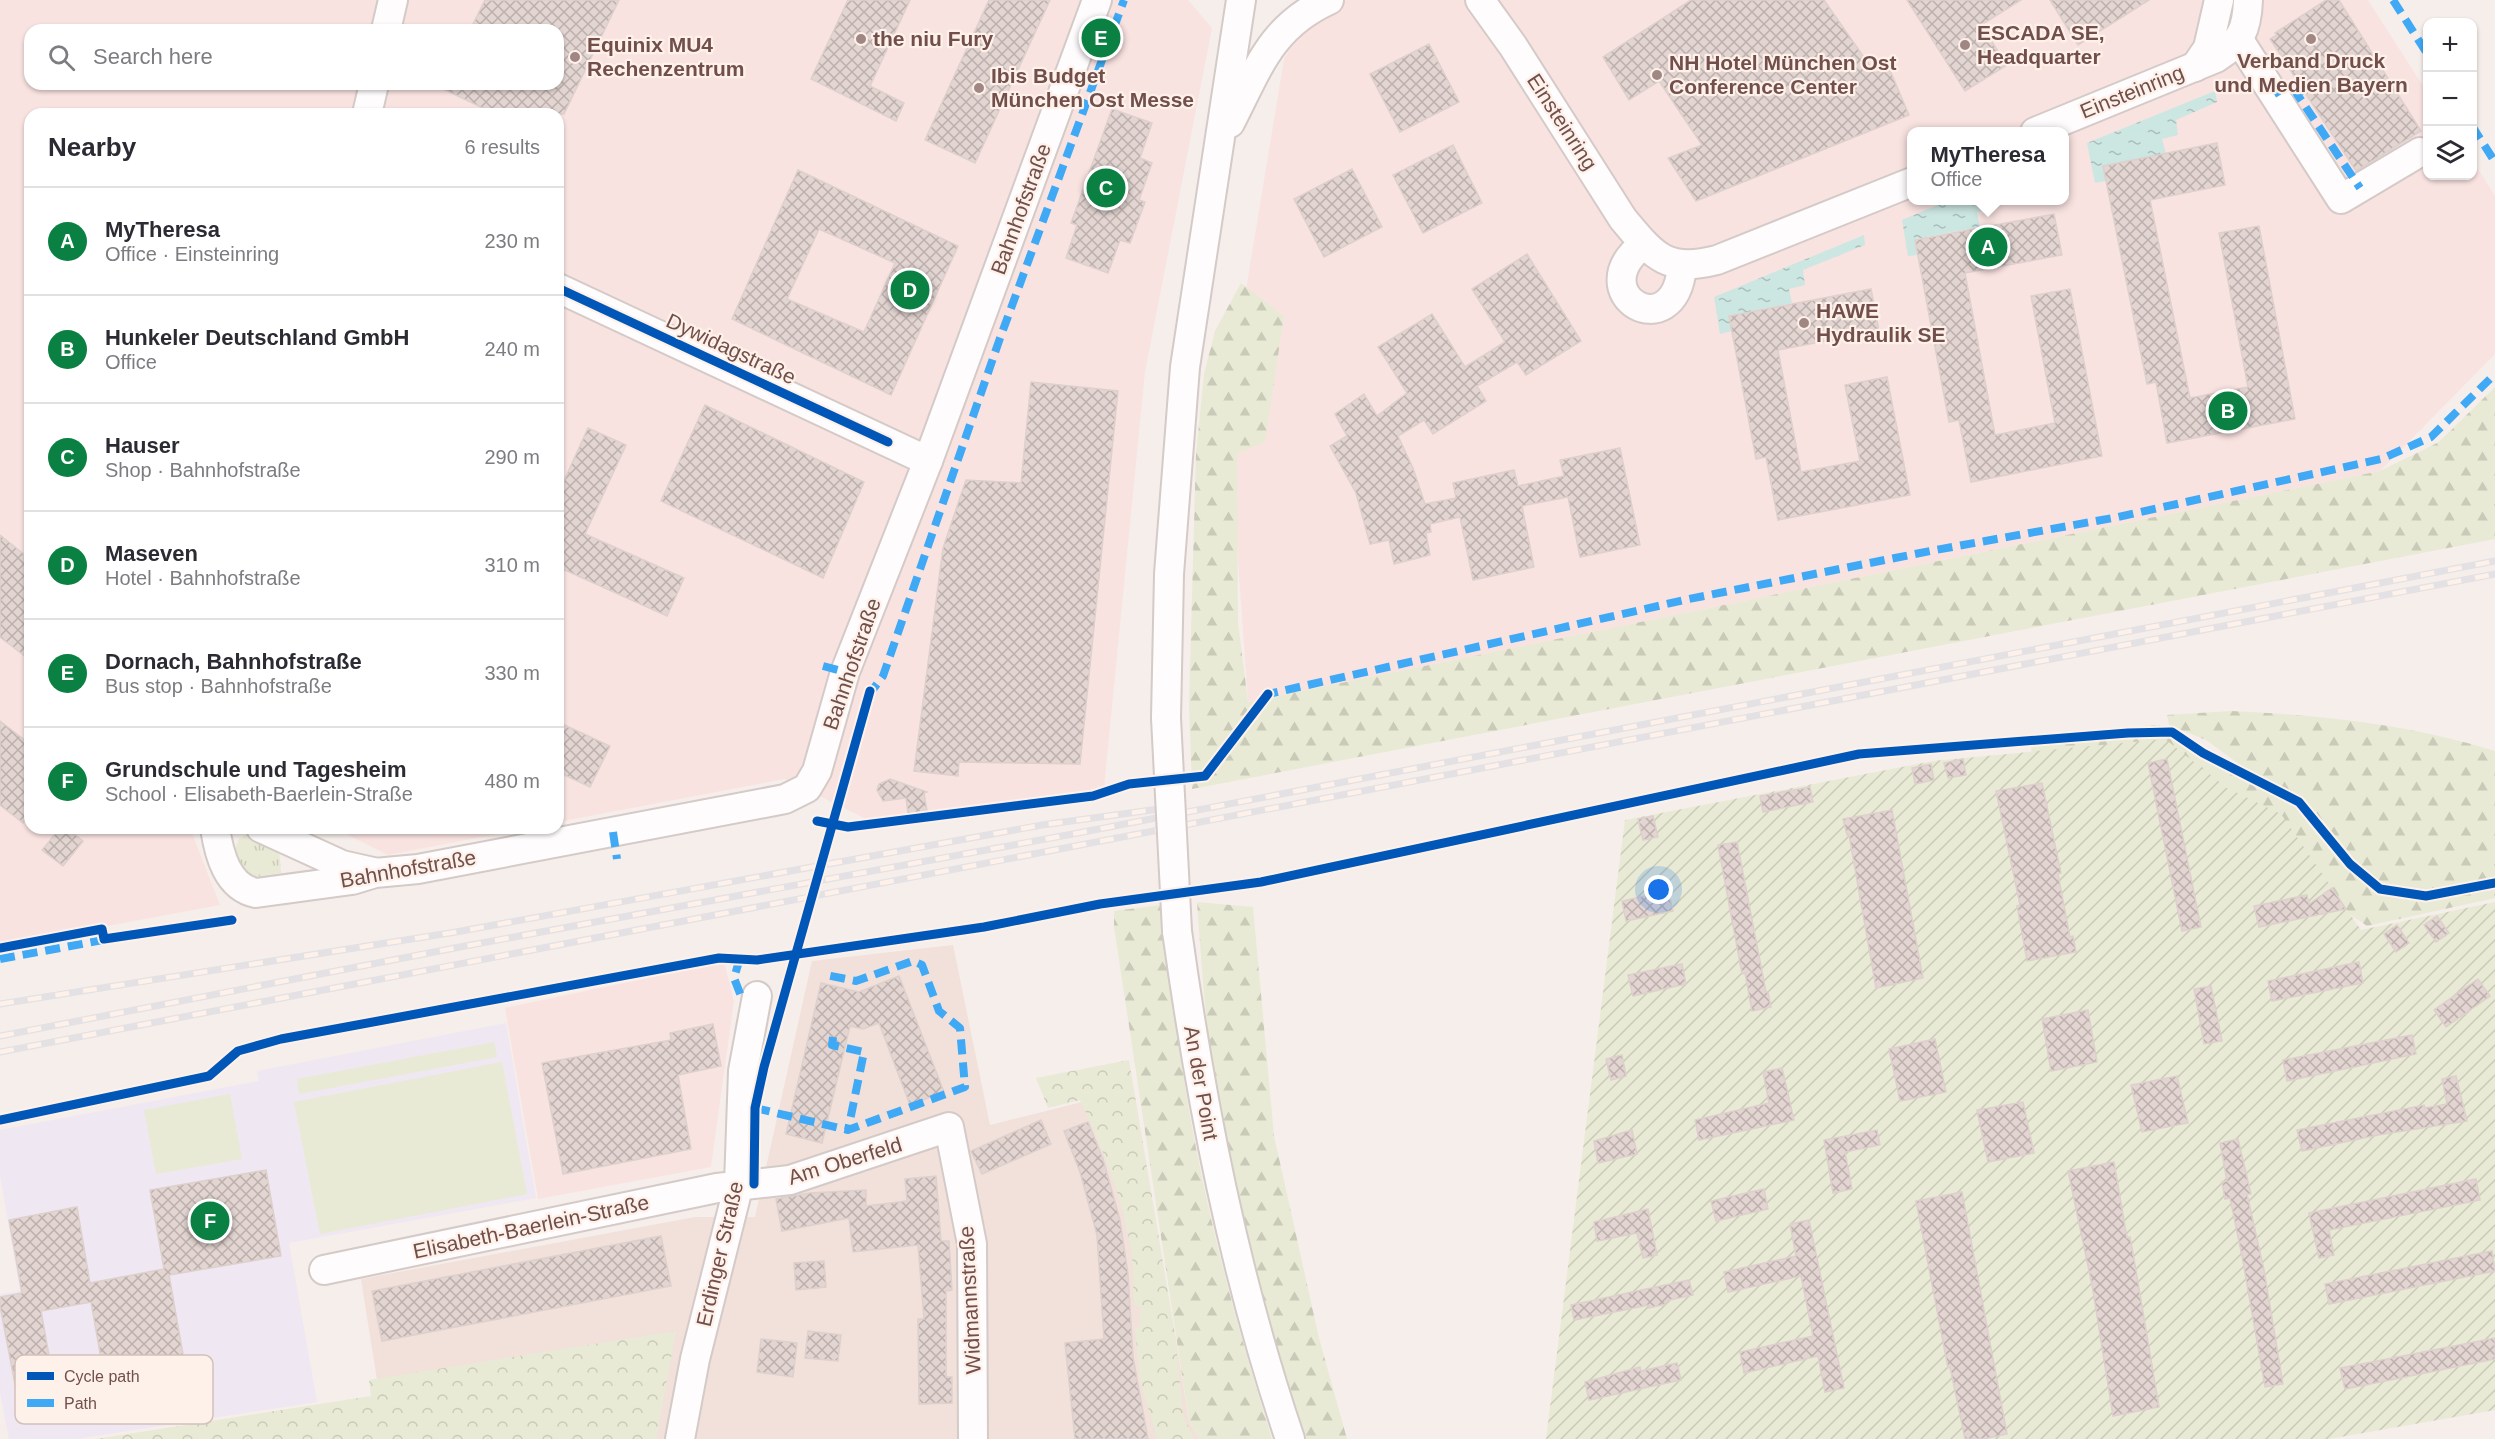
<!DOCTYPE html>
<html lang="en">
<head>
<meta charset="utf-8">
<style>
  body { margin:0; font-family:Helvetica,sans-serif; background:#f2f2f3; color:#2b2b33 }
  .controls { position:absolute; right:18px; top:18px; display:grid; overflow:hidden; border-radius:12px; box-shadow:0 2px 4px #0004 }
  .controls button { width:54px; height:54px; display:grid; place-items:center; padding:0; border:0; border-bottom:2px solid #e1e1e2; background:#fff; color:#2b2b33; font:30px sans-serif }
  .you { position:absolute; left:1659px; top:890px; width:21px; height:21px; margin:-15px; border:4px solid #fff; border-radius:50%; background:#1a73e8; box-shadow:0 0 0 9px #1a73e833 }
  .badge { display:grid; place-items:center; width:39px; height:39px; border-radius:50%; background:#0b8043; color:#fff; font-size:20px; font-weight:700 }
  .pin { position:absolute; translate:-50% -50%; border:3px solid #fff; box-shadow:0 2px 6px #0006 }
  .popup { position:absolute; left:1907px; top:127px; width:162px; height:78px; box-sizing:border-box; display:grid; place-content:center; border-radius:12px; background:#fff; filter:drop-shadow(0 2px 4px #0005); font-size:20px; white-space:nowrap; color:#7c7c81 }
  .popup b { font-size:22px; color:#2b2b33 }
  .popup::after { content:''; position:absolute; left:50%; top:100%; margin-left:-12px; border:12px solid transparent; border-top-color:#fff }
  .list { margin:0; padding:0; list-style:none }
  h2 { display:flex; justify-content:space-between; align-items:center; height:78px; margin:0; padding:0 24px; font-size:26px }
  h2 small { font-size:20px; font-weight:400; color:#7c7c81 }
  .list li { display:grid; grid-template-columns:39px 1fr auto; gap:18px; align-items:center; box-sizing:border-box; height:108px; padding:0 24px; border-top:2px solid #e1e1e2 }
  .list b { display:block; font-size:22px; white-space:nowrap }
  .list p { margin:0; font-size:20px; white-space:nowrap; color:#7c7c81 }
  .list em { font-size:20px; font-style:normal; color:#7c7c81 }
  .icon { flex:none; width:33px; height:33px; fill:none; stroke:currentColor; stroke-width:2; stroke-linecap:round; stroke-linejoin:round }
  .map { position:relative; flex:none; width:2495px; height:1439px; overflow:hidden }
  .search { position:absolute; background:#fff; box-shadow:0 2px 4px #0004; left:24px; top:24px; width:540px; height:66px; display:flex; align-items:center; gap:15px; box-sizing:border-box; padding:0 21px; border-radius:18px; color:#7c7c81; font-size:22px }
  .panel { position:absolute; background:#fff; box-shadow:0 2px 4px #0004; left:24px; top:108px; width:540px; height:726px; border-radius:18px }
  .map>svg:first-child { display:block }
</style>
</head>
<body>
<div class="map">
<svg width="2495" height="1439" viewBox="0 0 2495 1439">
  <defs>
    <pattern id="grass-tufts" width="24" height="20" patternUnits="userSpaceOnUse" patternTransform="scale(1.5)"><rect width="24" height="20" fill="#e8ead5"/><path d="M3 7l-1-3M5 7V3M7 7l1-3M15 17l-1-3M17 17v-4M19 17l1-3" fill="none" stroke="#cacab8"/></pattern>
    <pattern id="forest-firs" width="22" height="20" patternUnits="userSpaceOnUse" patternTransform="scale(1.5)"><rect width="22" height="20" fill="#e8ead5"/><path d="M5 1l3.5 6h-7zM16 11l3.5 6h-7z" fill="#cacab8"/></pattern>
    <pattern id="park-crowns" width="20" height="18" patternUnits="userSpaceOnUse" patternTransform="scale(1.5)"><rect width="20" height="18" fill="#e8ead5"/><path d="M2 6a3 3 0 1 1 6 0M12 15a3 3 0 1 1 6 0" fill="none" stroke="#cacab8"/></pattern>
    <pattern id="garden-furrows" width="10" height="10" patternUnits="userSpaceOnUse" patternTransform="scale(1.5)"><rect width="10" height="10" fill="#e8ead5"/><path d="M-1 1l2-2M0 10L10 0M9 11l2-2" fill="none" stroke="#cacab8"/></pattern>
    <pattern id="water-ripples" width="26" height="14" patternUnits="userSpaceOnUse" patternTransform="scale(1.5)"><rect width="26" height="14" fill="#cce6e2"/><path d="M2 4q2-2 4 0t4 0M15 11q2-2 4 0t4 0" fill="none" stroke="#aabdb9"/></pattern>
    <pattern id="building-cross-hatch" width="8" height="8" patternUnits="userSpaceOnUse" patternTransform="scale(1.5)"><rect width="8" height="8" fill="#e2d5d2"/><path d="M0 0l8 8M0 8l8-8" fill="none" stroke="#bcafac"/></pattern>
  </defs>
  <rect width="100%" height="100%" fill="#f6eeea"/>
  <!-- residential -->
  <path fill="#f1e1da" d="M953,945L990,1125L1102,1097L1175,1334L1189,1421L1199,1439H133L380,1399L361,1279L695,1217H755L812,961Z"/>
  <!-- commercial -->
  <g fill="#f9e3e1" fill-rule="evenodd">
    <path d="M0,0H1188L1212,28L1145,372L1104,788L868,820L785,779L558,822V114H30V828H190L220,905L0,946ZM30,30H558V84H30Z"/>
    <path d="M1318,0H2368L2427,92L2428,176H2472L2473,161L2495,196V354L2380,471L1248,702L1227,405L1284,59ZM1912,132H2064V200H1912Z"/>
    <path d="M334,828H528L388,855Z"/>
    <path d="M724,962L734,1001L711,1167L538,1199L505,1008Z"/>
  </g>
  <!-- education -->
  <path fill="#efe7f1" d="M506,1023L536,1198L289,1243L317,1402L76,1439H9L0,1393V1294L20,1291L0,1175V1130L259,1081L257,1071Z"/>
  <!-- grass -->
  <path fill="url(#grass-tufts)" d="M253,831L279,848L281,873L241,878L233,854L239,839Z"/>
  <!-- forest -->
  <g fill="url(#forest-firs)">
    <path d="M1241,283L1284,316L1265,442L1237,454L1238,622L1248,702L2380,471L2439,442L2495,387V539L1192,789L1189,704L1196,454L1204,374L1215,331Z"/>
    <path d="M2231,711C2320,715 2409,724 2495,751V898L2367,926L2338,906L2033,759L2030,743L2045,734L2160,725L2245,778L2246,769L2206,740L2169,725L2167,715Z"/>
    <path d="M1197,902L1253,907L1274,1136L1319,1338L1347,1439H1307C1269,1330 1240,1219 1219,1105C1206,1039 1202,970 1197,902Z"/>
    <path d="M1161,905C1172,986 1180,1068 1196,1148C1215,1246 1242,1344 1272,1439H1199L1189,1421L1114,927V911Z"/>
  </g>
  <!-- park -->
  <g fill="url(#park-crowns)">
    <path d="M1129,1060L1175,1334L1183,1414L1194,1439H1157L1140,1379L1135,1328L1140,1326V1308L1134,1304C1133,1286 1134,1267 1131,1249C1122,1196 1103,1148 1080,1100L1048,1108L1036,1078Z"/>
    <path d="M676,1331L656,1439H95L371,1396L369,1380Z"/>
  </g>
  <!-- garden -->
  <path fill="url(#garden-furrows)" d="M2165,739L2227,788L2281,814L2361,930L2495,902V1410L2329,1439H1546L1625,820L1933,761Z"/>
  <!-- pitch -->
  <g fill="#e8ead5">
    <path d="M494,1042L497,1057L299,1094L297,1079Z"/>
    <path d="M502,1062L527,1194L320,1234L294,1102Z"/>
    <path d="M230,1094L242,1159L156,1174L144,1110Z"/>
  </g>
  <!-- water -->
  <g fill="url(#water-ripples)">
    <path d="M2215,91L2217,102L2176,120L2178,135L2162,139L2166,154L2103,166L2106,181L2095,183L2087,143Z"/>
    <path d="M1947,201H1991L1992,209L1977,212L1980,227L1915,239L1917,255L1908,256L1902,220Z"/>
    <path d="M1864,235L1865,245L1803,270L1805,285L1789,289L1792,303L1729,316L1732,331L1720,334L1714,297Z"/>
  </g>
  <!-- building -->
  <g fill="url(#building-cross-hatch)" stroke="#ded0cc" stroke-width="1.5" fill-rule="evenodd">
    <path d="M485,0H619L564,114H495L433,84H558V30H470Z"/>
    <path d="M848,0H910L870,86L904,103L896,121L811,79Z"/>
    <path d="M989,0H1050L975,163L925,140Z"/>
    <path d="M1691,0H1824L1875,73L1889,68L1909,115L1696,201L1668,158L1702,145L1659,81L1629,100L1603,57Z"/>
    <path d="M1907,0H2021L1981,25L2007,65L1965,91Z"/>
    <path d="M2050,0H2149L2078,45Z"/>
    <path d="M2326,0H2339L2421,131L2356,171L2270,39L2277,35L2275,33Z"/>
    <path d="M1429,44L1459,102L1400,132L1370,74Z"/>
    <path d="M1112,109L1152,123L1140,158L1152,163L1139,200L1145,202L1130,243L1120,240L1108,273L1066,258L1077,225L1071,223Z"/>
    <path d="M2217,143L2225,185L2150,200L2190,398L2248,387L2219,233L2259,226L2295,419L2167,443L2156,382L2147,384L2103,166Z"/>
    <path d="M1453,145L1482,203L1423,233L1393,175Z"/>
    <path d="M1352,169L1382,227L1324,257L1294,199Z"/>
    <path d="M798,170L958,246L891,395L732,319ZM819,229L895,263L864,332L787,299Z"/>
    <path d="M2054,214L2062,255L1965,273L1995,435L2055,423L2031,296L2070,289L2102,456L1971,482L1959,420L1949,422L1915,240Z"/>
    <path d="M1527,254L1581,341L1526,375L1517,362L1477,386L1486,401L1433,434L1424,420L1398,436L1413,468L1425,504L1456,498L1453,483L1514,470L1518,486L1564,476L1560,460L1620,448L1640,545L1580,557L1568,497L1522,506L1534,567L1473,580L1460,517L1430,524L1431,532L1426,533L1430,555L1394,564L1389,540L1370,544L1356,493L1330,446L1347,436L1335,414L1364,394L1377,416L1407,393L1378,347L1432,314L1465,367L1505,342L1472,289Z"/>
    <path d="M1871,289L1879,331L1778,350L1801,472L1860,461L1845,385L1887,377L1910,495L1778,520L1766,457L1756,459L1729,316Z"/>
    <path d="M1031,382L1118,391L1080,764L959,762L958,776L914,771L943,548L966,480L1021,483Z"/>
    <path d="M705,405L864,482L823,578L661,501Z"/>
    <path d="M588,428L626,445L585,534L684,578L667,616L558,567V494Z"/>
    <path d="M0,535L30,559V660L0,637Z"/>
    <path d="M0,721L30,744V813L23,823L0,805Z"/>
    <path d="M558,722L610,746L590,787L558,772Z"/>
    <path d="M1963,759L1966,775L1948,778L1944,763Z"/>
    <path d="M2167,759L2201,927L2182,931L2148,763Z"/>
    <path d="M1931,764L1934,780L1915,784L1912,768Z"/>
    <path d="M890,779L927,792L924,793L927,811L908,814L906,798L883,801L877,790L879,784Z"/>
    <path d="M2042,783L2061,873L2058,874L2070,937L2073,936L2076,952L2027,961L2017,906L2020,905L1996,791Z"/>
    <path d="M1810,787L1813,802L1763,812L1760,796Z"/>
    <path d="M1892,810L1923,978L1876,988L1849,835H1847L1843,819Z"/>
    <path d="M1653,816L1658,837L1643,840L1638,819Z"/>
    <path d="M60,828H67L83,841L63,866L42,850Z"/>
    <path d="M1737,842L1766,992H1768L1771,1007L1752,1011L1745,973L1742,974L1718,845Z"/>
    <path d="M2332,888L2346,909L2259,927L2254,906L2307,895L2309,904Z"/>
    <path d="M1668,891L1673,911L1626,921L1622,901Z"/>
    <path d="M2437,916L2449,933L2436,942L2424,925Z"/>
    <path d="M2397,925L2409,943L2396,952L2384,934Z"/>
    <path d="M2359,962L2363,983L2272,1001L2268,981Z"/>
    <path d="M1682,964L1686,984L1633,996L1628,975Z"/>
    <path d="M899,976L944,1092L910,1105L879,1023L863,1029L850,1026L822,1143L786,1134L821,983L859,992Z"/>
    <path d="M2478,979L2490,996L2446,1027L2434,1010Z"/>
    <path d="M2211,986L2222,1041L2204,1044L2194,989Z"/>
    <path d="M2088,1010L2097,1062L2051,1071L2042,1019Z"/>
    <path d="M713,1024L721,1066L678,1075L691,1149L563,1174L542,1063L671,1040L670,1033Z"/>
    <path d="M2412,1035L2416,1054L2287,1081L2283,1060Z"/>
    <path d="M1935,1039L1946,1092L1900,1101L1889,1049Z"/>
    <path d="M1622,1055L1626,1076L1611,1080L1606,1059Z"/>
    <path d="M1782,1068L1794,1120L1699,1140L1695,1120L1769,1103L1763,1072Z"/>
    <path d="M2177,1076L2188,1123L2142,1132L2131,1085Z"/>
    <path d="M2456,1076L2467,1121L2378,1135L2302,1151L2297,1130L2424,1105L2425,1108L2447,1104L2442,1079Z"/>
    <path d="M2023,1102L2034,1153L1988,1162L1977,1110Z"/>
    <path d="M1041,1120L1051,1144L982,1174L971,1151Z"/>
    <path d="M1088,1122L1103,1159L1120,1220L1128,1274L1133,1357L1148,1439H1075L1065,1343L1104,1339L1097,1235L1080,1172L1064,1131Z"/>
    <path d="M1632,1130L1637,1154L1598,1163L1594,1141Z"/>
    <path d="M1877,1130L1880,1145L1845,1152L1852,1189L1833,1193L1824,1140Z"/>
    <path d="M2238,1139L2251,1194H2247L2264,1270L2283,1384L2265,1387L2242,1256L2230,1198L2225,1199L2222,1182L2227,1181L2220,1143Z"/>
    <path d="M2114,1162L2127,1238L2130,1237L2133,1253L2159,1407L2113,1416L2092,1285L2068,1171Z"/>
    <path d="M266,1170L281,1256L169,1275L185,1366L105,1381L91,1302L41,1311L55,1389L17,1395L0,1306V1297L22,1293L9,1220L77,1207L90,1283L164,1269L150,1190Z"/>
    <path d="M936,1176L941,1241H949L952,1290L946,1291V1377H952V1403L919,1404L918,1319H924L918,1245L853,1252L849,1218L782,1231L776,1199L810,1193L866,1190V1206L907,1201L905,1179Z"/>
    <path d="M2476,1179L2480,1200L2329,1230L2334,1255L2319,1258L2309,1213Z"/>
    <path d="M1764,1189L1768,1209L1716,1221L1711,1201Z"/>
    <path d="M1962,1192L2007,1434L1984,1439H1965L1950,1367L1948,1368L1916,1201Z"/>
    <path d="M1648,1209L1657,1255L1643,1258L1637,1233L1597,1241L1594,1222Z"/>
    <path d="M1809,1220L1844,1388L1825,1392L1818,1356L1744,1373L1740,1352L1813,1336L1801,1276L1728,1292L1724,1272L1796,1256L1790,1224Z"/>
    <path d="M661,1236L671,1286L382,1341L372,1291Z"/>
    <path d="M2492,1251L2495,1271L2329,1304L2325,1284Z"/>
    <path d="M824,1261L826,1287L796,1290L794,1263Z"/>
    <path d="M1689,1280L1693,1295L1665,1301L1666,1304L1649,1308V1305L1574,1320L1571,1305Z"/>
    <path d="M808,1331L841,1335L838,1361L805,1358Z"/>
    <path d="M2495,1338V1359L2345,1389L2340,1368Z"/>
    <path d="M761,1339L797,1343L793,1377L757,1372Z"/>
    <path d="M1677,1363L1681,1380L1589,1400L1585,1382L1640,1367L1641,1371Z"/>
  </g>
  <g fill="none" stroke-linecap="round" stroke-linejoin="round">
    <!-- minor casing -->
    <g stroke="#d4cac7" stroke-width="32">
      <g id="minor">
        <path d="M1480,0L1513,46L1623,219C1654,256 1666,273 1717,260L1912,182"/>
        <path d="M386,30L393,0"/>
        <path d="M2239,40L2341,199L2420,152"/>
        <path d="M2195,67L2208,48L2219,0"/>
        <path d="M367,114L374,84"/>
        <path d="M1230,123C1258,69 1270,27 1329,0"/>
        <path d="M2035,132L2216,58C2241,42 2247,30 2248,0"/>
        <path d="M1644,244C1579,293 1675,350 1682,266"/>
        <path d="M558,288L928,461"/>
        <path d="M1166,718L1169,574L1185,367L1241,0"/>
        <path d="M215,828C219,854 227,887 256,893L352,880L375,873L418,869L785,799L807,788L817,771L845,672L928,461L1097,0"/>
        <path d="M261,828L342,865L373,872"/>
        <path d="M1177,931C1201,1103 1234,1274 1290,1439"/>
        <path d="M324,1270L717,1188L790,1180L949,1127L972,1244L973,1439"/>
        <path d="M680,1439L695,1359L739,1184L743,1071L757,996"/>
      </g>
    </g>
    <!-- minor -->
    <use href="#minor" stroke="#fefcfc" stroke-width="28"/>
    <!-- rail casing -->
    <g stroke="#e3e1e4" stroke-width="7">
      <g id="rail">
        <path d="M0,1004L456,932L1042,825L1181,806"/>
        <path d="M0,1036L460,947L1078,833L2495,561"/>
        <path d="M0,1052L2495,574"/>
      </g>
    </g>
    <!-- rail -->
    <use href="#rail" stroke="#fef1ea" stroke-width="4.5" stroke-dasharray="14" stroke-linecap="butt"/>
    <!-- minor-bridge casing -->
    <g stroke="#d4cac7" stroke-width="32" stroke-linecap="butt">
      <path id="minor-bridge" d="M1166,718L1177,931"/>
    </g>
    <!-- minor-bridge -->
    <use href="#minor-bridge" stroke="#fefcfc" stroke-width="28"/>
    <!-- quiet -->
    <g stroke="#3fa9f5" stroke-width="8" stroke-dasharray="15 8" stroke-linecap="butt">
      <path d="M2393,0L2428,55"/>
      <path d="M2303,90L2297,94L2360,188"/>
      <path d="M2274,94L2290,84"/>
      <path d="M2472,126L2495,162"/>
      <path d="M823,666L845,672"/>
      <path d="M868,696L883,676L999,341L1124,0"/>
      <path d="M1265,698L1268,694L1689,599L1930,551L2118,517L2381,459L2431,437L2495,374"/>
      <path d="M613,832L617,859"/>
      <path d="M740,958L734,978L741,996"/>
      <path d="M0,959L109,939"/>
      <path d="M833,1037L832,1045L864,1052L848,1130"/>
      <path d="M755,1108L848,1130L965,1087L960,1028L939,1011L922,965L913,961L856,981L826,975"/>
    </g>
    <!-- cycleway casing -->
    <g stroke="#fef1ea" stroke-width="13">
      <g id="cycleway">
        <path d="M558,288L888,442"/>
        <path d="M817,821L848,827L1093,796L1129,784L1205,776L1268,694"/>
        <path d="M0,948L102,929L104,939L232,920"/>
        <path d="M0,1120L209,1076L238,1051L281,1039L719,958L757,960L984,927L1100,904L1261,882L1859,754L2128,733L2172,732L2203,753L2299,802L2350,864L2380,889L2426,896L2495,883"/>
        <path d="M754,1184L755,1108L764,1067L870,691"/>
      </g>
    </g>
    <!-- cycleway -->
    <use href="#cycleway" stroke="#0057b8" stroke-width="9"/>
  </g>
  <!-- markers -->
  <g fill="#a08783" stroke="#fef1ea" stroke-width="2">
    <circle cx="861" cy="39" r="6"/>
    <circle cx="2311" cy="39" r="6"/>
    <circle cx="1965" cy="45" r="6"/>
    <circle cx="575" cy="57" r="6"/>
    <circle cx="1657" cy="75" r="6"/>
    <circle cx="979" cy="88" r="6"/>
    <circle cx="1804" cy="323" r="6"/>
  </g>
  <g text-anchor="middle" stroke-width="4.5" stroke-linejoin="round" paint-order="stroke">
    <!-- poi labels -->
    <g font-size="21" font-weight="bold" fill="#724f4b" stroke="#fef1ea" text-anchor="start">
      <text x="1977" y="40">ESCADA SE,<tspan x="1977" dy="24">Headquarter</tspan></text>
      <text x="873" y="46">the niu Fury</text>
      <text x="587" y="52">Equinix MU4<tspan x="587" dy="24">Rechenzentrum</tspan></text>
      <text x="2311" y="68" text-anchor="middle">Verband Druck<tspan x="2311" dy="24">und Medien Bayern</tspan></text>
      <text x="1669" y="70">NH Hotel München Ost<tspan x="1669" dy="24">Conference Center</tspan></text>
      <text x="991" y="83">Ibis Budget<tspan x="991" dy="24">München Ost Messe</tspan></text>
      <text x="1816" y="318">HAWE<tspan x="1816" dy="24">Hydraulik SE</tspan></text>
    </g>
    <!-- street labels -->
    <g font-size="21" fill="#724f4b" stroke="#fef1ea">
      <text transform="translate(2132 92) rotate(-22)" y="7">Einsteinring</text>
      <text transform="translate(1562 122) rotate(57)" y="7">Einsteinring</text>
      <text transform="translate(1021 209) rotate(-70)" y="7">Bahnhofstraße</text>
      <text transform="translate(731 349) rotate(25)" y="7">Dywidagstraße</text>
      <text transform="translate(852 664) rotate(-71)" y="7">Bahnhofstraße</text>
      <text transform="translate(408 869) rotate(-10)" y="7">Bahnhofstraße</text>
      <text transform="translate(1201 1083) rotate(80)" y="7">An der Point</text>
      <text transform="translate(845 1161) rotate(-17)" y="7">Am Oberfeld</text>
      <text transform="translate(531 1227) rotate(-12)" y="7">Elisabeth-Baerlein-Straße</text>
      <text transform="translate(720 1254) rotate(-77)" y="7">Erdinger Straße</text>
      <text transform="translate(970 1300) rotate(-93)" y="7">Widmannstraße</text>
    </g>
  </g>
  <!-- legend -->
  <rect x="15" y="1355" width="198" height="69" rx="9" fill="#fef1ea" stroke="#d4c0ba" stroke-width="1.5"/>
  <rect x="27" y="1372" width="27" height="8" fill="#0057b8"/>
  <rect x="27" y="1399" width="27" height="8" fill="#3fa9f5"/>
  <g font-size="16" fill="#724f4b">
    <text x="64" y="1382">Cycle path</text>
    <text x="64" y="1409">Path</text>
  </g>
</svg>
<div class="controls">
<button>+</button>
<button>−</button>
<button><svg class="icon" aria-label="layers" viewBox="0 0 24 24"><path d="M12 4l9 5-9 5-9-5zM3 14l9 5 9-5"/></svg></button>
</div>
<div class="you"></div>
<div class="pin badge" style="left:1988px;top:247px">A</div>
<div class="popup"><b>MyTheresa</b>Office</div>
<div class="pin badge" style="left:2228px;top:411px">B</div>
<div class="pin badge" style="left:1106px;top:188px">C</div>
<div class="pin badge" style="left:910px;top:290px">D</div>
<div class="pin badge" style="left:1101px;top:38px">E</div>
<div class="pin badge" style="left:210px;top:1221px">F</div>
<div class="search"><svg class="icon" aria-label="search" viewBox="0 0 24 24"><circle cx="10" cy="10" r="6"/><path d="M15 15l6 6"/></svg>Search here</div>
<section class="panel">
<h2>Nearby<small>6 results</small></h2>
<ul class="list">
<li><span class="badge">A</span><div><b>MyTheresa</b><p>Office · Einsteinring</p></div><em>230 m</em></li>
<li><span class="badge">B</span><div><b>Hunkeler Deutschland GmbH</b><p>Office</p></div><em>240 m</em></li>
<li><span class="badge">C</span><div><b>Hauser</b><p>Shop · Bahnhofstraße</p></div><em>290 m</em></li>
<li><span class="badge">D</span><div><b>Maseven</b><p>Hotel · Bahnhofstraße</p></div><em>310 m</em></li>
<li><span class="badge">E</span><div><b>Dornach, Bahnhofstraße</b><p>Bus stop · Bahnhofstraße</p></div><em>330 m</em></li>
<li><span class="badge">F</span><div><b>Grundschule und Tagesheim</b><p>School · Elisabeth-Baerlein-Straße</p></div><em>480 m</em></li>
</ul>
</section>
</div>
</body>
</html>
